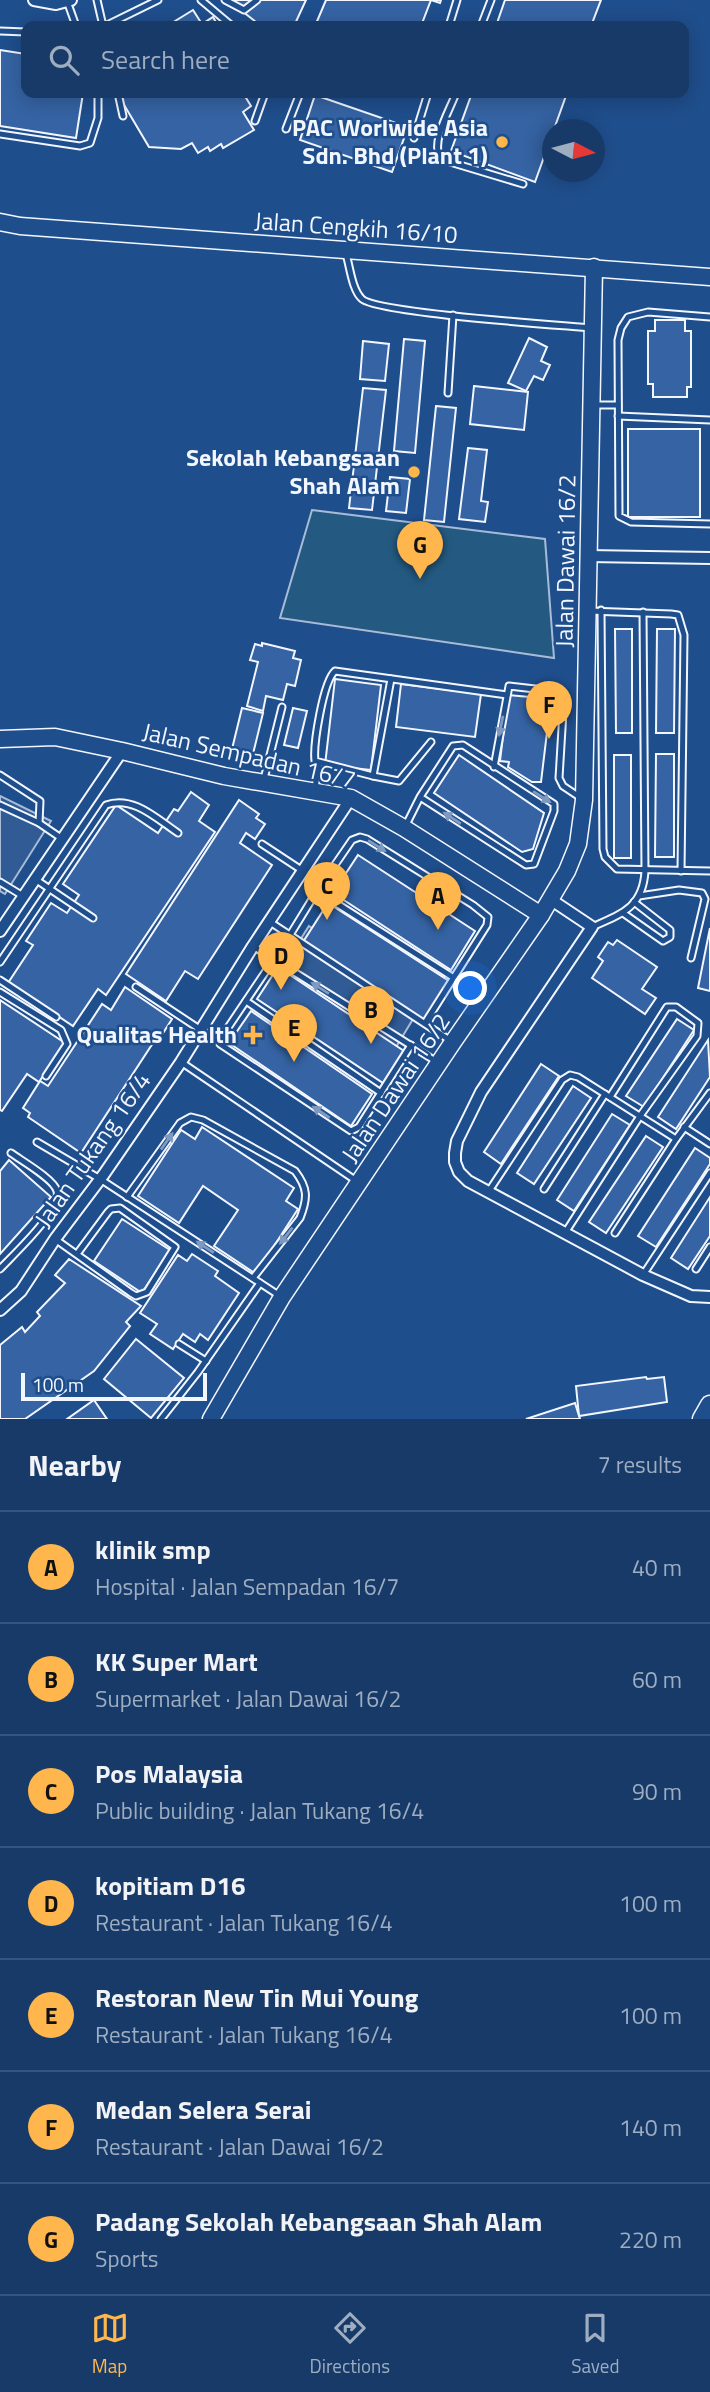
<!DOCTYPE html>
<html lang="en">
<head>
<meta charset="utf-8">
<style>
  body { margin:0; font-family:"Titillium Web",sans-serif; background:#244571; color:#f1f3f6 }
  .compass { position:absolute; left:542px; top:119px; width:63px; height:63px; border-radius:50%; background:#173a69; box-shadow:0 4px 18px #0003; rotate:96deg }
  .scale { position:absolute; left:21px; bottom:18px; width:186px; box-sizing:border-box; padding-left:7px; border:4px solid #f2f6ff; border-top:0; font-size:19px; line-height:24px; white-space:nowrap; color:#f2f6ff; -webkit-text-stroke:5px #1f4e8c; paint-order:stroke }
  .you { position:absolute; left:471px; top:989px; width:24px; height:24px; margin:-18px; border:5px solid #fff; border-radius:50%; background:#1a73e8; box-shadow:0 0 0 10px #1a73e833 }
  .badge { display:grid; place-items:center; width:46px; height:46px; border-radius:50%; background:#ffb74d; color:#111; font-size:23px; font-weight:700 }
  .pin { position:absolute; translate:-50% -58px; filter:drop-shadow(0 2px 4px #0008) }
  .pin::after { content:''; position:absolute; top:37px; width:24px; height:21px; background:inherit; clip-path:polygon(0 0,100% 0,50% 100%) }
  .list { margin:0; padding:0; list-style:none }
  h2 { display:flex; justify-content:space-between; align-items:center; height:91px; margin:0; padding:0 28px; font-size:30px }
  h2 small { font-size:23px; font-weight:400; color:#9eadc0 }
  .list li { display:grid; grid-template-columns:46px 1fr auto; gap:21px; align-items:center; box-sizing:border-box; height:112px; padding:0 28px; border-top:2px solid #36547d }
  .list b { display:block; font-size:26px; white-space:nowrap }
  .list p { margin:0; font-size:23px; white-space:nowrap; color:#9eadc0 }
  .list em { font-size:23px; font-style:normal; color:#9eadc0 }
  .icon { flex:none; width:38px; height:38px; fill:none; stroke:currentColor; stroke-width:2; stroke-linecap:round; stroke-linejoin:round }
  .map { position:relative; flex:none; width:710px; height:1419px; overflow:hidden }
  .search { position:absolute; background:#173a69; box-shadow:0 4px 18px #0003; left:21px; right:21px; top:21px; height:77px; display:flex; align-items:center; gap:18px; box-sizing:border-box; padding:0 24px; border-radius:14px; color:#9eadc0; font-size:26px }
  .sheet { height:875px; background:#173a69 }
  nav { display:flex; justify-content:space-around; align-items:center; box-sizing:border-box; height:98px; border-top:2px solid #36547d; background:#173a69; font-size:19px; color:#9eadc0 }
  nav a { display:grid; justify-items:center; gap:4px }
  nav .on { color:#ffb74d }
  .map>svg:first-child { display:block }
</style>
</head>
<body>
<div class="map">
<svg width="710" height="1419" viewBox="0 0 710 1419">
  <rect width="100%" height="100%" fill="#1f4e8c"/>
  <!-- green -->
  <path fill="#245a82" stroke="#a8bbd7" stroke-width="2" d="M312,510L545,539L554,658L280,618Z"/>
  <!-- parking -->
  <g fill="#305b95" stroke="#a8bbd7" stroke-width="2">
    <path d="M0,796L51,821L5,894L0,891Z"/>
    <path d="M309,926L424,1001L396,1047L279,973Z"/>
  </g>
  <!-- building -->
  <g fill="#3563a3" stroke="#f2f6ff" stroke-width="2">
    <path d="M228,0H306L294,26H261Z"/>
    <path d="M326,0H441L440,3L431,0L421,26H315Z"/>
    <path d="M505,0H601L591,26H496Z"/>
    <path d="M193,10L202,24L213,17L218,26H167Z"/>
    <path d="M0,50L26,54V93H83L76,138L0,126Z"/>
    <path d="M117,93H243L251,106L243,112L254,130L223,148L221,144L210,151L208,147L198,153L192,143L181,149L149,147Z"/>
    <path d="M472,93H567L535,182L451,151Z"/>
    <path d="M315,95L408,127L392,172L300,140Z"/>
    <path d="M655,320H685V331H691V387H687V397H653V384H648V331H655Z"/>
    <path d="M529,338L547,347L541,361L550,365L543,380L534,376L526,391L508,383Z"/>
    <path d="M404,339L425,341L415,453L394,451Z"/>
    <path d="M363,341L389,344L385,381L360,379Z"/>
    <path d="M474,386L528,392L524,430L470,424Z"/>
    <path d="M363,388L386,390L372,510L349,508Z"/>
    <path d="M436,406L456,408L444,522L424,520Z"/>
    <rect x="628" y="429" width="72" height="88"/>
    <path d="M468,448L487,450L481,501L488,502L485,522L459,519Z"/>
    <path d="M390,477L410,479L406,513L386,511Z"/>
    <path d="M615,629H632V733H616Z"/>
    <path d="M657,629H675L674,733H656Z"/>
    <path d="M262,643L295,651L293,658L301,660L295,686L287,684L283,700L266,696L263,711L247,706L258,662L250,660L255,644L262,646Z"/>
    <path d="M335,679L381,685L371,770L325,765Z"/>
    <path d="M401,684L481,694L475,737L396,727Z"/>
    <path d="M508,695L551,699L541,782H532L508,767L509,762L500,761Z"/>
    <path d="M242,708L263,713L253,754L232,749Z"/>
    <path d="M293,708L307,711L298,748L284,745Z"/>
    <path d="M656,754H674V857H655Z"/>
    <path d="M459,755L544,813L533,849L522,852L434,793Z"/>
    <rect x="614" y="755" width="17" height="103"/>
    <path d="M191,792L209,805L199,821L215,832L106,995L98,989L73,1026L8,983L33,945L26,941L51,903L67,913L79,895L63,884L116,805L158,833L174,809L178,811Z"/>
    <path d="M239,800L259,814L256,818L265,824L255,839L246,833L240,843L272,865L198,979L185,971L166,1001L126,974Z"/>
    <path d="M358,855L475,931L451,970L333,893Z"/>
    <path d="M328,903L449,981L424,1020L303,942Z"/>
    <path d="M710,928V991L698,988Z"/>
    <path d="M617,940L657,967L642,989L656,998L645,1014L592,978L603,961L598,957L608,942L613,945Z"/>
    <path d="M278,967L404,1051L383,1083L257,999Z"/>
    <path d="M125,987L172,1019L158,1041L155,1040L81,1153L28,1117L30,1113L23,1108L40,1081L48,1086L102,1004L111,1010Z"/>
    <path d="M0,1000L65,1043L39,1082L27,1074L2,1111L0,1110Z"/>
    <path d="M251,1011L372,1094L351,1126L229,1043Z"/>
    <path d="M677,1019L694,1030L644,1107L626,1096Z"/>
    <path d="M708,1040L710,1077L676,1129L658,1117Z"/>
    <path d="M541,1064L559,1076L501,1164L484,1152Z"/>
    <path d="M573,1086L591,1098L534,1184L517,1173Z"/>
    <path d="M612,1114L630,1125L574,1211L557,1200Z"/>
    <path d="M202,1127L294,1188L286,1201L298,1209L256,1274L214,1246L238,1210L203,1186L179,1223L138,1196L181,1130L195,1139Z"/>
    <path d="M646,1136L663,1147L606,1233L589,1222Z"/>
    <path d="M695,1148L710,1158V1164L656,1247L638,1236Z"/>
    <path d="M9,1160L51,1197L0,1254V1171Z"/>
    <path d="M710,1197V1236L688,1269L671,1258Z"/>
    <path d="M122,1219L170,1250L142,1293L94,1261Z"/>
    <path d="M192,1254L218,1271L215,1276L239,1293L208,1340L200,1334L195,1342L183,1334L173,1349L150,1334L157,1324L140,1313L178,1255L187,1261Z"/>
    <path d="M69,1259L141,1306L126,1322L130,1326L94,1371L25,1419H0V1345L22,1327L25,1332L40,1316L37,1312L65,1283L55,1275Z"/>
    <path d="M136,1339L184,1378L151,1418L104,1379Z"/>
    <path d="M646,1377L647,1379L664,1377L667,1402L579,1416L576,1386Z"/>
    <path d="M94,1400L107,1419H67Z"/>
    <path d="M575,1403L580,1419H526Z"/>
  </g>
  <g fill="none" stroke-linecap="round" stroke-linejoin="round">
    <!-- lane casing -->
    <g stroke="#f2f6ff" stroke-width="9">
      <g id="lane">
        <path d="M97,0L103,26"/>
        <path d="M201,0L232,26"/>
        <path d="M225,0L244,10L257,0"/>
        <path d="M67,1L76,26"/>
        <path d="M105,26L158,0"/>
        <path d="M449,26L457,0"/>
        <path d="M481,26L491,0"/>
        <path d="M0,31L26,32"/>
        <path d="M118,93L123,116"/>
        <path d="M456,93C449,112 431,140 440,159L523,184"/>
        <path d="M255,121L265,93"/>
        <path d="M286,129L300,93"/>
        <path d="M0,134L80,146L90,143L98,118V93"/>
        <path d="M414,138L428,93"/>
        <path d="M346,254C350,267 352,290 362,299C378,313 558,325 591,328"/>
        <path d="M710,317L648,312L628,317L621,328L618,340L619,516L631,522L710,524"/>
        <path d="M448,393L453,315"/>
        <path d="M593,405H618"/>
        <path d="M618,416L710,420"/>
        <path d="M601,610L603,849L605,857L617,869L710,871"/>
        <path d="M589,611L671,614L678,615L684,635L681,871"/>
        <path d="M391,679L373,776L399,781L431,742"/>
        <path d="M494,767L509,686L561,692L564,695L559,778L563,786L581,798"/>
        <path d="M0,775L40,801L39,823"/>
        <path d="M373,776L315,761C313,745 323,682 335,671L507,695"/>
        <path d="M264,779L282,707"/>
        <path d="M315,788L319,764"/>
        <path d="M0,805L39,823L61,838"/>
        <path d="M405,827L420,797L453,746L463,745L554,804V811L534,864L526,865L420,797"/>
        <path d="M262,844L303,871"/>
        <path d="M35,879L93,918"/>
        <path d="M0,882L23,896"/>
        <path d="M317,891L454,978"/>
        <path d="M639,896L679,890L702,893L705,899L691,958"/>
        <path d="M623,913L663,941L670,937V930L634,902"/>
        <path d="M270,922L451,1041"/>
        <path d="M592,927C622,914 643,907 645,871L643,612"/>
        <path d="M290,935L317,891L352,840L360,837L367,839L473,905L488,917L487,925L425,1023"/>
        <path d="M253,946L437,1062"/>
        <path d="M274,959L221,1038L220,1044L351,1131L359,1127L411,1045"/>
        <path d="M0,962L106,805C133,795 157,819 178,833"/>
        <path d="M0,980L56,1017"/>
        <path d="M136,987L201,1030"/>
        <path d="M0,992L61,1030L67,1044L46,1076"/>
        <path d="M246,1001L381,1093"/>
        <path d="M181,1062L358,1182"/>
        <path d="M684,1127L710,1144"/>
        <path d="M37,1142L100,1179L280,1296"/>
        <path d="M544,1189L605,1094"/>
        <path d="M489,1191L562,1080L570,1075L578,1077L676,1139"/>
        <path d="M127,1197L180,1123L191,1117L203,1120L295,1171C308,1188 308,1198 300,1218L253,1278"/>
        <path d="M565,1233L640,1116L697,1036L698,1023L676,1007H667L610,1097"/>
        <path d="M615,1233L676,1139L710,1093"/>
        <path d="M55,1239L131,1293L136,1296L147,1292L175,1247L120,1208L111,1209L108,1212L77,1254"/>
        <path d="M0,1269C13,1255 62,1210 57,1191C54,1179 22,1161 11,1153"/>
        <path d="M696,1269L710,1247"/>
        <path d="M643,1275L710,1173"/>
        <path d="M179,1344L206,1361"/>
        <path d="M161,1419L198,1372L260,1283"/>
      </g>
    </g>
    <!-- street casing -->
    <g stroke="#f2f6ff" stroke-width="14">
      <g id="street">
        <path d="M34,0L56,4L71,0"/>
        <path d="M588,556L710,558"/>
        <path d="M550,899L592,927L481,1092L457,1141L455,1153V1162L459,1172L468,1181L643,1275L691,1296L710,1297"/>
        <path d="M0,931L122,751"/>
        <path d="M0,1310L21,1291L55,1239L104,1174L181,1062L253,946L351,798"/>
      </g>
    </g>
    <!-- secondary casing -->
    <g stroke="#f2f6ff" stroke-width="19">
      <g id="secondary">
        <path d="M0,222L20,226L710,277"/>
        <path d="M0,739L55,737L122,751L224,776L351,798L404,828L541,915"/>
        <path d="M211,1419L282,1297L453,1042L541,915L567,871L578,844L584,800L594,267"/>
      </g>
    </g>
    <!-- primary casing -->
    <g stroke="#f2f6ff" stroke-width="21">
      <path id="primary" d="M702,1419L710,1405"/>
    </g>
    <!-- lane -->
    <use href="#lane" stroke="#1f4e8c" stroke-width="5"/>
    <!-- street -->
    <use href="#street" stroke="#1f4e8c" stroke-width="10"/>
    <!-- secondary -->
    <use href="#secondary" stroke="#1f4e8c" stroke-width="16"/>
    <!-- primary -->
    <use href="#primary" stroke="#1f4e8c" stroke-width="18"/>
  </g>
  <!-- one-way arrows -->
  <defs><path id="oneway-solid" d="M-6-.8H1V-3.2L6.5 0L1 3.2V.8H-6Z" transform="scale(1.75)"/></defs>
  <g fill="#7e9ac0">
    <use href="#oneway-solid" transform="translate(501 726) rotate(101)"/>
    <use href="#oneway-solid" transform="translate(542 797) rotate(32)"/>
    <use href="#oneway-solid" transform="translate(452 818) rotate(-147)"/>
    <use href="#oneway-solid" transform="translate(377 846) rotate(32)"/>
    <use href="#oneway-solid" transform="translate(320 988) rotate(-148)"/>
    <use href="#oneway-solid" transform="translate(321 1112) rotate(-146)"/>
    <use href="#oneway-solid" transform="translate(167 1141) rotate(-55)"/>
    <use href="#oneway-solid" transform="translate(286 1236) rotate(128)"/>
    <use href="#oneway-solid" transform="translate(205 1247) rotate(-147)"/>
  </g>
  <!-- markers -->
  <g fill="#ffb74d" stroke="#1f4e8c" stroke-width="2.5">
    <circle cx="502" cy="142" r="7"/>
    <circle cx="414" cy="472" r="7"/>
    <path d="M249.5 1024.5h7v7h7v7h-7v7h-7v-7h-7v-7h7z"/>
  </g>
  <g text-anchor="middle" stroke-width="5" stroke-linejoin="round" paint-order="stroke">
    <!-- poi labels -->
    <g font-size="24" font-weight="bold" fill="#f2f6ff" stroke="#1f4e8c" text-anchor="end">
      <text x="488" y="136">PAC Worlwide Asia<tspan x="488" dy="28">Sdn. Bhd (Plant 1)</tspan></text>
      <text x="400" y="466">Sekolah Kebangsaan<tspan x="400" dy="28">Shah Alam</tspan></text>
      <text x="237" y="1043">Qualitas Health</text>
    </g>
    <!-- street labels -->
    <g font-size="24" fill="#f2f6ff" stroke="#1f4e8c">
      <text transform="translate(356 228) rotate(4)" y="8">Jalan Cengkih 16/10</text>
      <text transform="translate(566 561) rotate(-89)" y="8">Jalan Dawai 16/2</text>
      <text transform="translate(249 756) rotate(13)" y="8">Jalan Sempadan 16/7</text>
      <text transform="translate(396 1088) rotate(-56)" y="8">Jalan Dawai 16/2</text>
      <text transform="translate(93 1150) rotate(-55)" y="8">Jalan Tukang 16/4</text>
    </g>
  </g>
</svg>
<svg class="compass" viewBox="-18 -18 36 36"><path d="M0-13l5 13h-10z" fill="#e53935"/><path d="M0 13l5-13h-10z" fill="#9eadc0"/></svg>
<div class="scale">100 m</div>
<div class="you"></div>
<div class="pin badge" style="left:438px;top:930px">A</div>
<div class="pin badge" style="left:371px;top:1044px">B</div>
<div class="pin badge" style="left:327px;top:920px">C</div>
<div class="pin badge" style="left:281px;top:990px">D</div>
<div class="pin badge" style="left:294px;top:1062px">E</div>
<div class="pin badge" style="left:549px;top:739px">F</div>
<div class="pin badge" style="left:420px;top:579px">G</div>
<div class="search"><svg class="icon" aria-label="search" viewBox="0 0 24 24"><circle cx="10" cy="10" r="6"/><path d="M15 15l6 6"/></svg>Search here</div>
</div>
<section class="sheet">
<h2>Nearby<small>7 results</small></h2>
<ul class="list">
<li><span class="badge">A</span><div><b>klinik smp</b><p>Hospital · Jalan Sempadan 16/7</p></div><em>40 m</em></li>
<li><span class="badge">B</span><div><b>KK Super Mart</b><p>Supermarket · Jalan Dawai 16/2</p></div><em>60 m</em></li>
<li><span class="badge">C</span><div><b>Pos Malaysia</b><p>Public building · Jalan Tukang 16/4</p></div><em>90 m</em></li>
<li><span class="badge">D</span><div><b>kopitiam D16</b><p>Restaurant · Jalan Tukang 16/4</p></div><em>100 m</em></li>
<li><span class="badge">E</span><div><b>Restoran New Tin Mui Young</b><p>Restaurant · Jalan Tukang 16/4</p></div><em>100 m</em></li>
<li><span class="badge">F</span><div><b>Medan Selera Serai</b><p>Restaurant · Jalan Dawai 16/2</p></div><em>140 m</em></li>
<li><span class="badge">G</span><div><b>Padang Sekolah Kebangsaan Shah Alam</b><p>Sports</p></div><em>220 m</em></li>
</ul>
</section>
<nav>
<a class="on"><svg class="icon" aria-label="map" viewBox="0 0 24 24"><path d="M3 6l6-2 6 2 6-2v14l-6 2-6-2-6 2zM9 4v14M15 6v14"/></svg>Map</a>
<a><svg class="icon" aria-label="directions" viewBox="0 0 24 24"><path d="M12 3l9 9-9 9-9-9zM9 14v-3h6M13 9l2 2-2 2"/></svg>Directions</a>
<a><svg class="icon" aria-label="saved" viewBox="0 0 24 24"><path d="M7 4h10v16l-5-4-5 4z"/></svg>Saved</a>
</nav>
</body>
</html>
